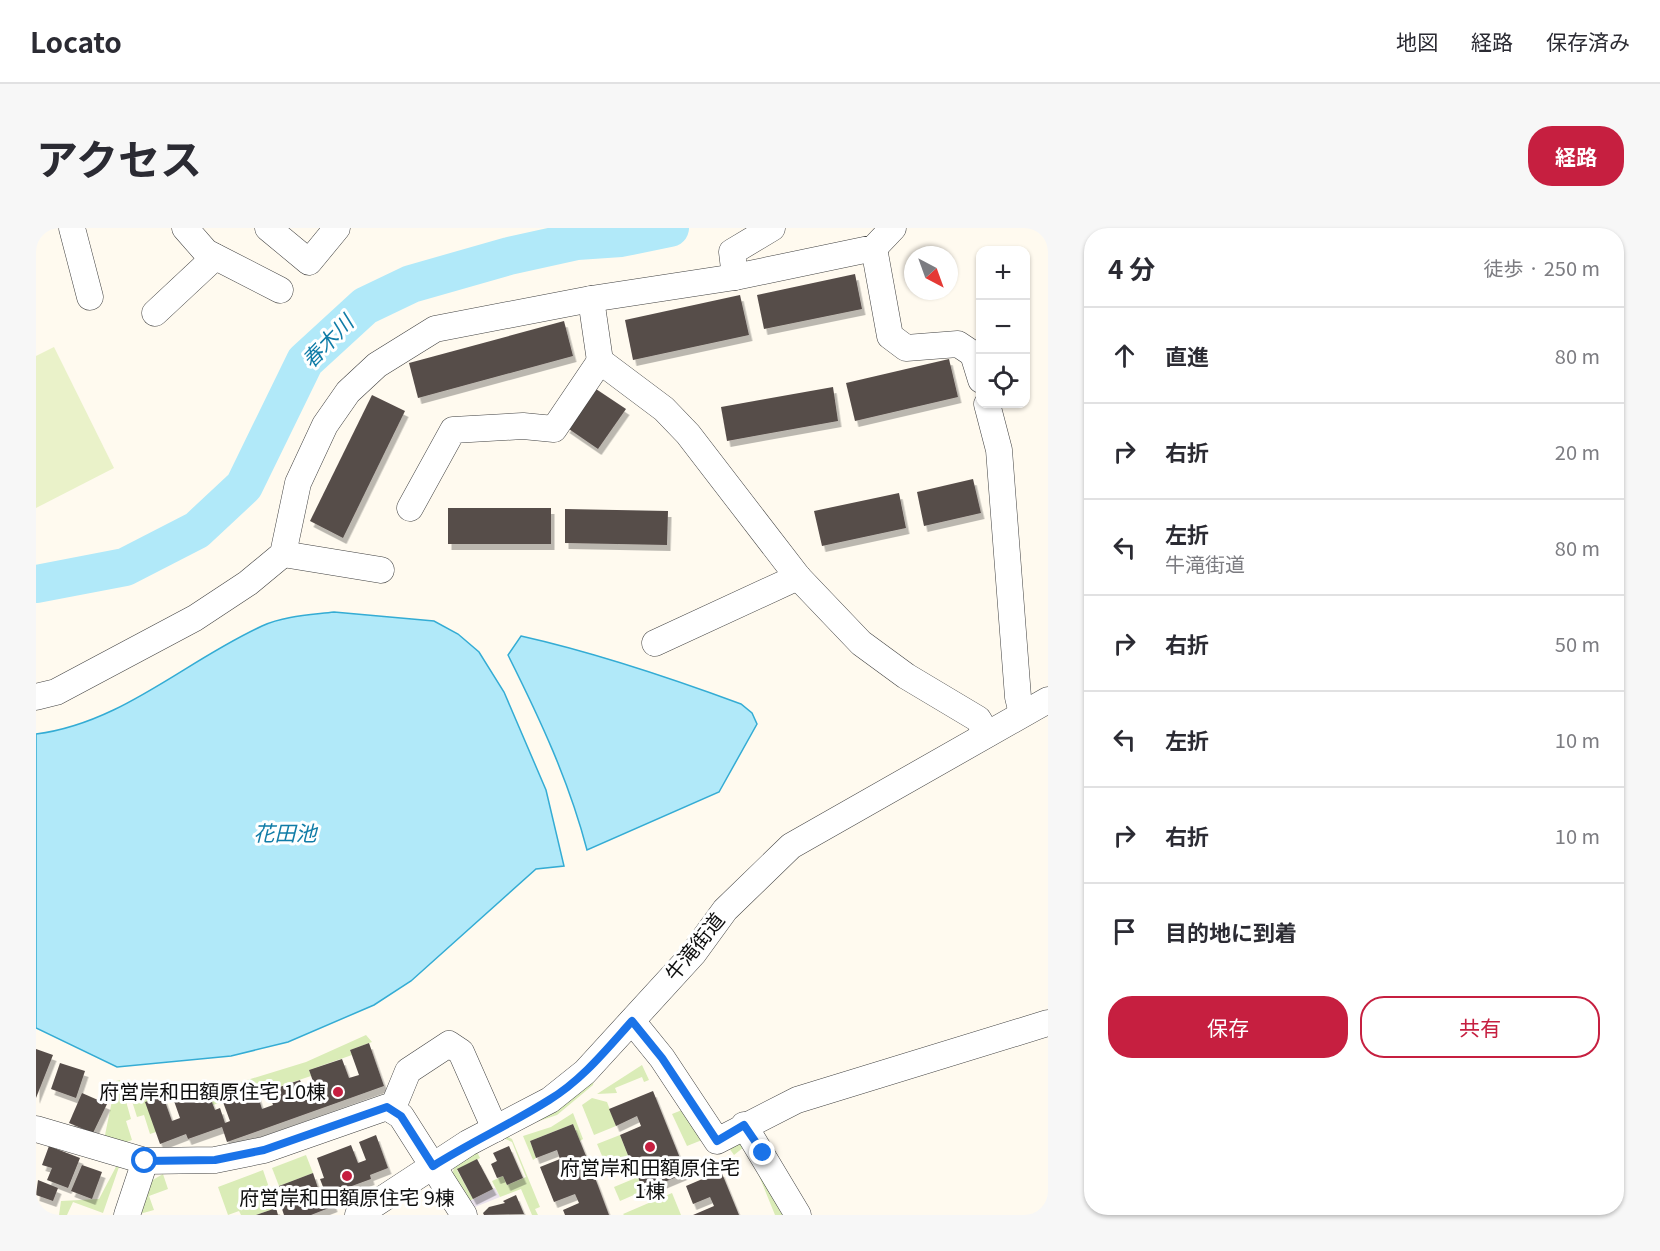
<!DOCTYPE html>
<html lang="ja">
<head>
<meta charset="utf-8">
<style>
  body { margin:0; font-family:Georgia,"Noto Sans JP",serif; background:#f7f7f7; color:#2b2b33 }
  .controls { position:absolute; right:18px; top:18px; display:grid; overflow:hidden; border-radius:12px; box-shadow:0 2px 4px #0004 }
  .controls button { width:54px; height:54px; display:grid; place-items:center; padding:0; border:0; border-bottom:2px solid #e1e1e2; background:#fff; color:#2b2b33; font:30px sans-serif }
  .compass { position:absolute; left:868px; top:18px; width:54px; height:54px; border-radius:50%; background:#fff; box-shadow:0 2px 4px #0004; rotate:139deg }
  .stop { position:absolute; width:18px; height:18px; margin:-14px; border:4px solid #1a73e8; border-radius:50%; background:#fff }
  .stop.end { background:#1a73e8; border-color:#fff; box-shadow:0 2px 6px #0008 }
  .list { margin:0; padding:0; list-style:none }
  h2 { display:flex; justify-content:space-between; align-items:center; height:78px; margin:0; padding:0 24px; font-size:26px }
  h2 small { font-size:20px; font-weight:400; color:#7c7c81 }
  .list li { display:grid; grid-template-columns:39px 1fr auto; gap:18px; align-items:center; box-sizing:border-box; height:96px; padding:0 24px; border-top:2px solid #e1e1e2 }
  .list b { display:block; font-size:22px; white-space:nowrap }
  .list p { margin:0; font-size:20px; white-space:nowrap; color:#7c7c81 }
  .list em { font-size:20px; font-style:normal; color:#7c7c81 }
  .actions { display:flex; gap:12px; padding:18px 24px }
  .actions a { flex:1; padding:14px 0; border:2px solid #c61f40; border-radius:24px; text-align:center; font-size:21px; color:#c61f40 }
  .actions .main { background:#c61f40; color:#fff }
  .icon { flex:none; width:33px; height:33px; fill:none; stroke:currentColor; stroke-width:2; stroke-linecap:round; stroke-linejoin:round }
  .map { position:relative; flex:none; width:1012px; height:987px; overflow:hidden; border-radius:24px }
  header { display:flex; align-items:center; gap:36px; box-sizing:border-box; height:84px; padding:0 30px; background:#fff; border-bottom:2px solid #e1e1e2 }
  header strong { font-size:28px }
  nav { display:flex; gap:33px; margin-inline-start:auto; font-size:21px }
  .intro { display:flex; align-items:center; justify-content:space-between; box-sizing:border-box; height:144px; padding:0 36px }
  h1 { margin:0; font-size:42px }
  .button { padding:15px 27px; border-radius:24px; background:#c61f40; color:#fff; font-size:21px; font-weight:700 }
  main { display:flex; gap:36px; padding:0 36px }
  aside { flex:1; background:#fff; border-radius:24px; box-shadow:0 2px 4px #0004 }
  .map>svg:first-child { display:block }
</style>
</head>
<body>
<header>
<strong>Locato</strong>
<nav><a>地図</a><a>経路</a><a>保存済み</a></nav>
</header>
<div class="intro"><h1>アクセス</h1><a class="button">経路</a></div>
<main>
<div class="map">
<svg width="1012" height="987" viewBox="0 0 1012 987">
  <defs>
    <filter id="shadow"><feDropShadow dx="3.5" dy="6" stdDeviation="0" flood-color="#0004"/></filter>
  </defs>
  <rect width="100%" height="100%" fill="#fffaef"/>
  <!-- industrial -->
  <path fill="#eae2ed" d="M459,960L464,969L434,981L430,975Z"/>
  <!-- green -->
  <g fill="#daecb7">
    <path d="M330,807L336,814L314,822L316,827L273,842L275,848L221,866L219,862L177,877L171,862L138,873L133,859L177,853L195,857L270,834Z"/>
    <path d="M606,837L613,852L608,854L606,849L579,860L581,865L561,866Z"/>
    <path d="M84,852L95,891L90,893L96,912L83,917L68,912L80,853Z"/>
    <path d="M558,852L557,857L521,887L491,897Z"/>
    <path d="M116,859H123L127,868L120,904L114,906L108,887L101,889L95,870Z"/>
    <path d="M556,870L571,874L580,898L558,907L546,877Z"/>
    <path d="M651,880L671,910L651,918L636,886Z"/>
    <path d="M537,885L547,911L544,913L537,896L494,913L500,930L497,932L487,908L515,899Z"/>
    <path d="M468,907L476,911L504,979L499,981L502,987H496L485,961L464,969L456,953L467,948L471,957L490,949L476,914L467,910Z"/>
    <path d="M584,907L597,940L575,949L561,916Z"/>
    <path d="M702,911L711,915L755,987H739L715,928L708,919L698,927L693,920L694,916Z"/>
    <path d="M441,924L444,930L421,942L437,971L430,975L415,951L419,936Z"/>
    <path d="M270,927L277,945L243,958L236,940Z"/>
    <path d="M82,935L96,943L83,939L67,985L37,974L31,987H23L25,973L63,971Z"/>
    <path d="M227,942L240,980L220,987H205L203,983L192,987L182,959Z"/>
    <path d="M127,946L132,961L113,968L118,982L100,987L115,953Z"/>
    <path d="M602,949L607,963L584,973L578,959Z"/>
    <path d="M636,965L645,987H588L587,986Z"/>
  </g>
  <!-- pitch -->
  <path fill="#eaf2c9" d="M18,119L78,240L0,280V128Z"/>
  <!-- water -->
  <g fill="#b1e9f9" stroke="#34acd4" stroke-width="1.5">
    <path d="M298,384L398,393L422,406L443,424L468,464L510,562L528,638L500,641L375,753L338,777L252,814L195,828L81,839L0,800V506C86,495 149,433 226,398C248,388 274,387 298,384Z"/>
    <path d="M485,408C561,425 632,449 705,476L716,485L721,496L683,564L551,622C533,553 504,491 472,427Z"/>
  </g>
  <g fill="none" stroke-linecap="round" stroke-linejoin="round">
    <!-- river -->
    <path stroke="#b1e9f9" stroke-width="38" d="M0,356L89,339L161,302L208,258L269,133L329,78L375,56L473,28L541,13L585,10L634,0"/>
  </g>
  <!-- building -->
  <g fill="#574d4a" filter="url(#shadow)">
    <path d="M819,46L826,81L728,101L721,67Z"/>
    <path d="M704,67L713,107L597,132L589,92Z"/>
    <path d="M528,93L537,128L382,170L373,135Z"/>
    <path d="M913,131L922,169L819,193L810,155Z"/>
    <path d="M557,159L590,181L562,221L530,199Z"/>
    <path d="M797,159L802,193L691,213L685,179Z"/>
    <path d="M336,167L369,183L307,310L274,293Z"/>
    <path d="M937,251L945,285L888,298L881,264Z"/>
    <path d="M863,265L870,300L786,318L778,283Z"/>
    <rect x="412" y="280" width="103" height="36"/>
    <path d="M529,281L632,283L631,317L529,315Z"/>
    <path d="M333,815L348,858L191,914L186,899L152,911L150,906L124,916L109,874L127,868L136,893L144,890L138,873L171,862L179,882L184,880L189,895L194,893L187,874L220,862L226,881L237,877L232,863L264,852L269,866L280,862L273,842L306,831L313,850L323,847L314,822Z"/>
    <path d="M0,821L17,827L0,870Z"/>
    <path d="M24,835L49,843L40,870L15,861Z"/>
    <path d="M617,863L650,945L607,963L602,949L624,940L620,931L597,940L584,907L605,898L601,888L580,898L573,881Z"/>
    <path d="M46,865L71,876L57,905L33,895Z"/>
    <path d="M537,896L561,955L573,987H529L527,982L543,975L539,966L518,974L504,939L524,931L521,922L500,930L494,913Z"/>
    <path d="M340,907L352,940L334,947L335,951L294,966L298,978L275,987H248L245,978L250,976L243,958L277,945L284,966L289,964L284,951L288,950L281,930L315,917L322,935L330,932L323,914Z"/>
    <path d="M13,918L44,930L32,960L11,952L16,940L6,937Z"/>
    <path d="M473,918L487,950L471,957L467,948L461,950L455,936L461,933L457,925Z"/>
    <path d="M441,931L457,961L437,971L421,941Z"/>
    <path d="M46,937L66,944L56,971L35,963Z"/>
    <path d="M685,943L703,987H657L678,978L674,969L657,976L650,958Z"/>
    <path d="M2,952L22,960L17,973L0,967Z"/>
    <path d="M480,967L488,986L448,987L447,985L453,979L469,975L467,973Z"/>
    <path d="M240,980L242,987H220Z"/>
  </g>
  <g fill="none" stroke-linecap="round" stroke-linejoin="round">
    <!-- minor casing -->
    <g stroke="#414141" stroke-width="27">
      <g id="minor">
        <path d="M36,0L54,69"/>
        <path d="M149,0L170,24L244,62"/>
        <path d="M232,0L273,34L301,0"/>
        <path d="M838,20L854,108L870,120L922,116L937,126L945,152"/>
        <path d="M699,49L696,24L736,0"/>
        <path d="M555,71L564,133L628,181L652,206L762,349L825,415L870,448L942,491L951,506"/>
        <path d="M119,85L179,29"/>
        <path d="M951,176L963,222L982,469L986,486"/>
        <path d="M374,280L417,202L487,198L518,201L564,133"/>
        <path d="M247,326L345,342"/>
        <path d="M619,415L762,349"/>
        <path d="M0,469L20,464L159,390L212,355L247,326L262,255L289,197L312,164L341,137L399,101L555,71L699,49L838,20L857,0"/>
        <path d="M596,793L626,830L681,913L761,872L1012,795"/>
        <path d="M356,882L372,843L413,816L425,824L459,901"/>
        <path d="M708,897L762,987"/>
        <path d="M0,901L109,933L179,932L228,922L351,879L365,888L428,987"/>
        <path d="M91,987L109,933"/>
        <path d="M322,987L432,915L514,872L549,844L657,726L689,682L755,618L1012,472"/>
      </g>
    </g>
    <!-- minor -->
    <use href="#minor" stroke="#fff" stroke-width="26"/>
  </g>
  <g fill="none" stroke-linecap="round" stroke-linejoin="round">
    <!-- route -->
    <path stroke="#1a73e8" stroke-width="8" d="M109,933L179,932L228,922L351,879L365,888L397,938C435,914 475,896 513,872C546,852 570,822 596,793L626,830L681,913L708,897L727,925"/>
  </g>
  <!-- markers -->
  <g fill="#c61f40" stroke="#fff" stroke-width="2">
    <circle cx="302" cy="864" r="6"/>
    <circle cx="614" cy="919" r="6"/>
    <circle cx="311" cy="948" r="6"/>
  </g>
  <g text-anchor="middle" stroke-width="6" stroke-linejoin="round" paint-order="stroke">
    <!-- street labels -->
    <g font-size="20" fill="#0e0e0e" stroke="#fff">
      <text transform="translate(659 719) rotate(-51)" y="7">牛滝街道</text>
    </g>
    <!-- poi labels -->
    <g font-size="20" fill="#0e0e0e" stroke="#fff">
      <text x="290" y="871" text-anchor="end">府営岸和田額原住宅 10棟</text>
      <text x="614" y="947">府営岸和田額原住宅<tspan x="614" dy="23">1棟</tspan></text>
      <text x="311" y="977">府営岸和田額原住宅 9棟</text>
    </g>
    <!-- water labels -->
    <g font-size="21" font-style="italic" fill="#107ca7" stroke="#fff">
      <text transform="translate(292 114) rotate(-46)" y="7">春木川</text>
      <text x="249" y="613">花田池</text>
    </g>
  </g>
</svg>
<div class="controls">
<button>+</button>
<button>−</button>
<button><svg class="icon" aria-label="locate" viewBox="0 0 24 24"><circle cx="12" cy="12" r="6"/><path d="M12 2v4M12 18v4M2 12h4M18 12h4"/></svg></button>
</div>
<svg class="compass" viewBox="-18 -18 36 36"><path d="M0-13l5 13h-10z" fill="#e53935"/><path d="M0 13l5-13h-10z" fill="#7c7c81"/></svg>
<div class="stop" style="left:109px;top:933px"></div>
<div class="stop end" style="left:727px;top:925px"></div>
</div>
<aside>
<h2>4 分<small>徒歩 · 250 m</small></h2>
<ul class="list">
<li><svg class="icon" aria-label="ahead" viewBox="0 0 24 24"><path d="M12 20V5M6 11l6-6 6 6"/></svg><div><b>直進</b></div><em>80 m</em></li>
<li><svg class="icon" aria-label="right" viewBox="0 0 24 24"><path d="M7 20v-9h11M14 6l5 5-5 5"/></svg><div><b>右折</b></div><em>20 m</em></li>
<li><svg class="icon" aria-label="left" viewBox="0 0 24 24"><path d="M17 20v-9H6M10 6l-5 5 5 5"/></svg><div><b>左折</b><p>牛滝街道</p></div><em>80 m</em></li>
<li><svg class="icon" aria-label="right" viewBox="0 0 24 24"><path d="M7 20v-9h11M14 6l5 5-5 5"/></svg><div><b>右折</b></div><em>50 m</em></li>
<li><svg class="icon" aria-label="left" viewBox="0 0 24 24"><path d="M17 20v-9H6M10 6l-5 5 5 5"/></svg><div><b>左折</b></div><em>10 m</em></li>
<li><svg class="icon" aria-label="right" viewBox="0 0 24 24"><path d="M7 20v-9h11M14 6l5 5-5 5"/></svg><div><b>右折</b></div><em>10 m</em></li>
<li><svg class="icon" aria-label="arrive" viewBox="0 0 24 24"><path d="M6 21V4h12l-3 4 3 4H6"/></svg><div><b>目的地に到着</b></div></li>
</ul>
<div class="actions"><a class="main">保存</a><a>共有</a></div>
</aside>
</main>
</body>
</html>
